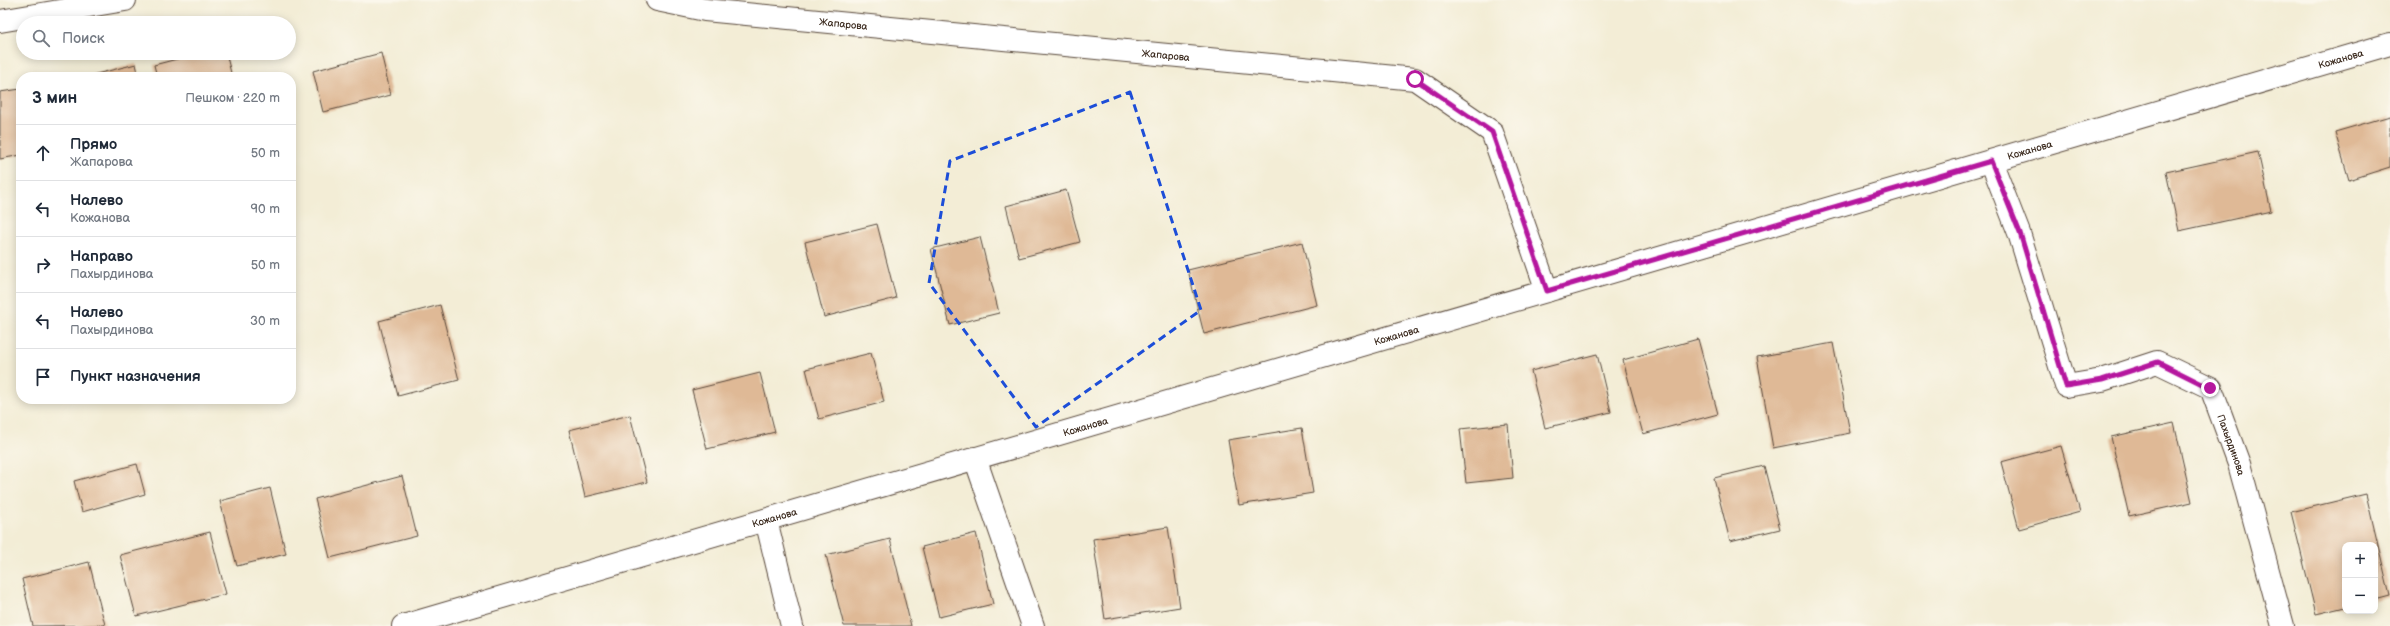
<!DOCTYPE html>
<html lang="ru">
<head>
<meta charset="utf-8">
<style>
  body { margin:0; font-family:"Balsamiq Sans",sans-serif; background:#f6f6f7; color:#1f2937 }
  .controls { position:absolute; right:12px; bottom:12px; display:grid; overflow:hidden; border-radius:8px; box-shadow:0 2px 10px #0003 }
  .controls button { width:36px; height:36px; display:grid; place-items:center; padding:0; border:0; border-bottom:1px solid #e0e1e3; background:#fff; color:#1f2937; font:20px sans-serif }
  .stop { position:absolute; width:12px; height:12px; margin:-9px; border:3px solid #b5179e; border-radius:50%; background:#fff }
  .stop.end { background:#b5179e; border-color:#fff; box-shadow:0 1px 4px #0008 }
  .list { margin:0; padding:0; list-style:none }
  h2 { display:flex; justify-content:space-between; align-items:center; height:52px; margin:0; padding:0 16px; font-size:17px }
  h2 small { font-size:13px; font-weight:400; color:#747a83 }
  .list li { display:grid; grid-template-columns:26px 1fr auto; gap:12px; align-items:center; box-sizing:border-box; height:56px; padding:0 16px; border-top:1px solid #e0e1e3 }
  .list b { display:block; font-size:15px; white-space:nowrap }
  .list p { margin:0; font-size:13px; white-space:nowrap; color:#747a83 }
  .list em { font-size:13px; font-style:normal; color:#747a83 }
  .icon { flex:none; width:22px; height:22px; fill:none; stroke:currentColor; stroke-width:2; stroke-linecap:round; stroke-linejoin:round }
  .map { position:relative; flex:none; width:2390px; height:626px; overflow:hidden }
  .search { position:absolute; background:#fff; box-shadow:0 2px 10px #0003; left:16px; top:16px; width:280px; height:44px; display:flex; align-items:center; gap:10px; box-sizing:border-box; padding:0 14px; border-radius:22px; color:#747a83; font-size:15px }
  .panel { position:absolute; background:#fff; box-shadow:0 2px 10px #0003; left:16px; top:72px; width:280px; height:332px; border-radius:16px }
  .map>svg:first-child { display:block }
</style>
</head>
<body>
<div class="map">
<svg width="2390" height="626" viewBox="0 0 2390 626">
  <rect width="100%" height="100%" fill="#fbf7ec"/>
  <filter id="ink" filterUnits="userSpaceOnUse"><feTurbulence type="fractalNoise" baseFrequency=".025" numOctaves="2"/><feDisplacementMap in="SourceGraphic" scale="8" xChannelSelector="R" yChannelSelector="G"/><feConvolveMatrix kernelMatrix="1 2 1 2 8 2 1 2 1" color-interpolation-filters="sRGB"/></filter>
  <filter id="wash" filterUnits="userSpaceOnUse"><feTurbulence type="fractalNoise" baseFrequency=".012" numOctaves="4" result="noise"/><feDisplacementMap in="SourceGraphic" scale="16" xChannelSelector="R" yChannelSelector="G"/><feGaussianBlur stdDeviation="0.9" result="paint"/><feColorMatrix in="noise" values="0 0 0 0 0 0 0 0 0 0 0 0 0 0 0 0 0 1.4 0 .05"/><feComposite in="paint" operator="in"/></filter>
  <g filter="url(#wash)">
    <rect width="100%" height="100%" fill="#f3edd6"/>
    <g id="blocks">
      <!-- building -->
      <g fill="#dfb996">
        <path d="M200,53H226L232,77H157L154,65Z"/>
        <path d="M381,53L391,95L323,112L313,71Z"/>
        <path d="M136,64L139,77H88V76Z"/>
        <path d="M21,89V155L0,159V92Z"/>
        <path d="M2390,116V167L2349,180L2335,132Z"/>
        <path d="M2258,152L2271,211L2179,231L2166,172Z"/>
        <path d="M1066,190L1080,242L1019,258L1006,206Z"/>
        <path d="M877,224L896,298L824,317L805,242Z"/>
        <path d="M980,237L999,313L950,325L931,249Z"/>
        <path d="M1302,242L1317,305L1204,334L1188,270Z"/>
        <path d="M440,305L459,380L398,396L379,321Z"/>
        <path d="M1698,339L1718,414L1643,434L1623,360Z"/>
        <path d="M1833,343L1850,433L1773,448L1757,357Z"/>
        <path d="M871,353L884,402L819,419L806,369Z"/>
        <path d="M1597,354L1611,412L1545,428L1531,371Z"/>
        <path d="M760,373L775,432L707,449L692,390Z"/>
        <path d="M630,415L647,482L585,497L569,430Z"/>
        <path d="M2174,423L2192,502L2129,516L2111,437Z"/>
        <path d="M1508,424L1513,478L1466,483L1460,429Z"/>
        <path d="M1302,428L1313,493L1239,505L1228,440Z"/>
        <path d="M2061,446L2080,512L2019,529L2001,462Z"/>
        <path d="M137,464L145,494L82,512L74,481Z"/>
        <path d="M1764,466L1780,529L1730,541L1714,478Z"/>
        <path d="M402,476L417,536L330,558L315,499Z"/>
        <path d="M270,488L286,554L237,566L220,501Z"/>
        <path d="M2366,494L2390,596L2375,600V545H2345V607L2316,614L2291,512Z"/>
        <path d="M1168,527L1180,607L1105,619L1093,539Z"/>
        <path d="M210,532L226,594L136,616L120,555Z"/>
        <path d="M976,533L993,604L939,617L922,547Z"/>
        <path d="M890,539L911,626H844L826,555Z"/>
        <path d="M89,562L105,625L33,626L22,579Z"/>
      </g>
    </g>
  </g>
  <g filter="url(#ink)">
    <use href="#blocks" fill-opacity="0" stroke="#57473a" stroke-width="1"/>
    <g fill="none" stroke-linecap="round" stroke-linejoin="round">
      <!-- minor casing -->
      <g stroke="#57473a" stroke-width="24">
        <g id="minor">
          <path id="s1" d="M657,0L705,10L1415,79L1492,132L1547,291"/>
          <path d="M0,21L125,0"/>
          <path id="s2" d="M1991,161L2019,233L2066,386L2102,380L2157,362L2211,388L2239,464L2283,626"/>
          <path d="M975,458L1033,626"/>
          <path d="M766,520L792,626"/>
          <path id="s3" d="M403,626L2390,44"/>
        </g>
      </g>
      <!-- minor -->
      <use href="#minor" stroke="#fff" stroke-width="22"/>
    </g>
  </g>
  <g fill="none" stroke-linecap="round" stroke-linejoin="round" filter="url(#ink)">
    <!-- route -->
    <path stroke="#b5179e" stroke-width="5" d="M1415,79L1492,132L1547,291L1991,161L2020,233L2066,386L2102,380L2158,362L2210,388"/>
  </g>
  <!-- marked area -->
  <path fill="none" stroke="#1d4ed8" stroke-width="3" stroke-dasharray="8 5" stroke-linejoin="round" d="M1130,92L1201,310L1036,427L929,283L950,161Z"/>
  <g text-anchor="middle" stroke-width="4" stroke-linejoin="round" paint-order="stroke">
    <!-- street labels -->
    <g font-size="10" fill="#3b2a1e" stroke="#fbf7ec">
      <text dy="4" stroke="none"><textPath href="#s1" startOffset="188">Жапарова</textPath></text>
      <text dy="4" stroke="none"><textPath href="#s1" startOffset="512">Жапарова</textPath></text>
      <text dy="4" stroke="none"><textPath href="#s3" startOffset="2019">Кожанова</textPath></text>
      <text dy="4" stroke="none"><textPath href="#s3" startOffset="1695">Кожанова</textPath></text>
      <text dy="4" stroke="none"><textPath href="#s3" startOffset="1035">Кожанова</textPath></text>
      <text dy="4" stroke="none"><textPath href="#s3" startOffset="711">Кожанова</textPath></text>
      <text dy="4" stroke="none"><textPath href="#s2" startOffset="452">Пахырдинова</textPath></text>
      <text dy="4" stroke="none"><textPath href="#s3" startOffset="387">Кожанова</textPath></text>
    </g>
  </g>
</svg>
<div class="controls">
<button>+</button>
<button>−</button>
</div>
<div class="stop" style="left:1415px;top:79px"></div>
<div class="stop end" style="left:2210px;top:388px"></div>
<div class="search"><svg class="icon" aria-label="search" viewBox="0 0 24 24"><circle cx="10" cy="10" r="6"/><path d="M15 15l6 6"/></svg>Поиск</div>
<section class="panel">
<h2>3 мин<small>Пешком · 220 m</small></h2>
<ul class="list">
<li><svg class="icon" aria-label="ahead" viewBox="0 0 24 24"><path d="M12 20V5M6 11l6-6 6 6"/></svg><div><b>Прямо</b><p>Жапарова</p></div><em>50 m</em></li>
<li><svg class="icon" aria-label="left" viewBox="0 0 24 24"><path d="M17 20v-9H6M10 6l-5 5 5 5"/></svg><div><b>Налево</b><p>Кожанова</p></div><em>90 m</em></li>
<li><svg class="icon" aria-label="right" viewBox="0 0 24 24"><path d="M7 20v-9h11M14 6l5 5-5 5"/></svg><div><b>Направо</b><p>Пахырдинова</p></div><em>50 m</em></li>
<li><svg class="icon" aria-label="left" viewBox="0 0 24 24"><path d="M17 20v-9H6M10 6l-5 5 5 5"/></svg><div><b>Налево</b><p>Пахырдинова</p></div><em>30 m</em></li>
<li><svg class="icon" aria-label="arrive" viewBox="0 0 24 24"><path d="M6 21V4h12l-3 4 3 4H6"/></svg><div><b>Пункт назначения</b></div></li>
</ul>
</section>
</div>
</body>
</html>
